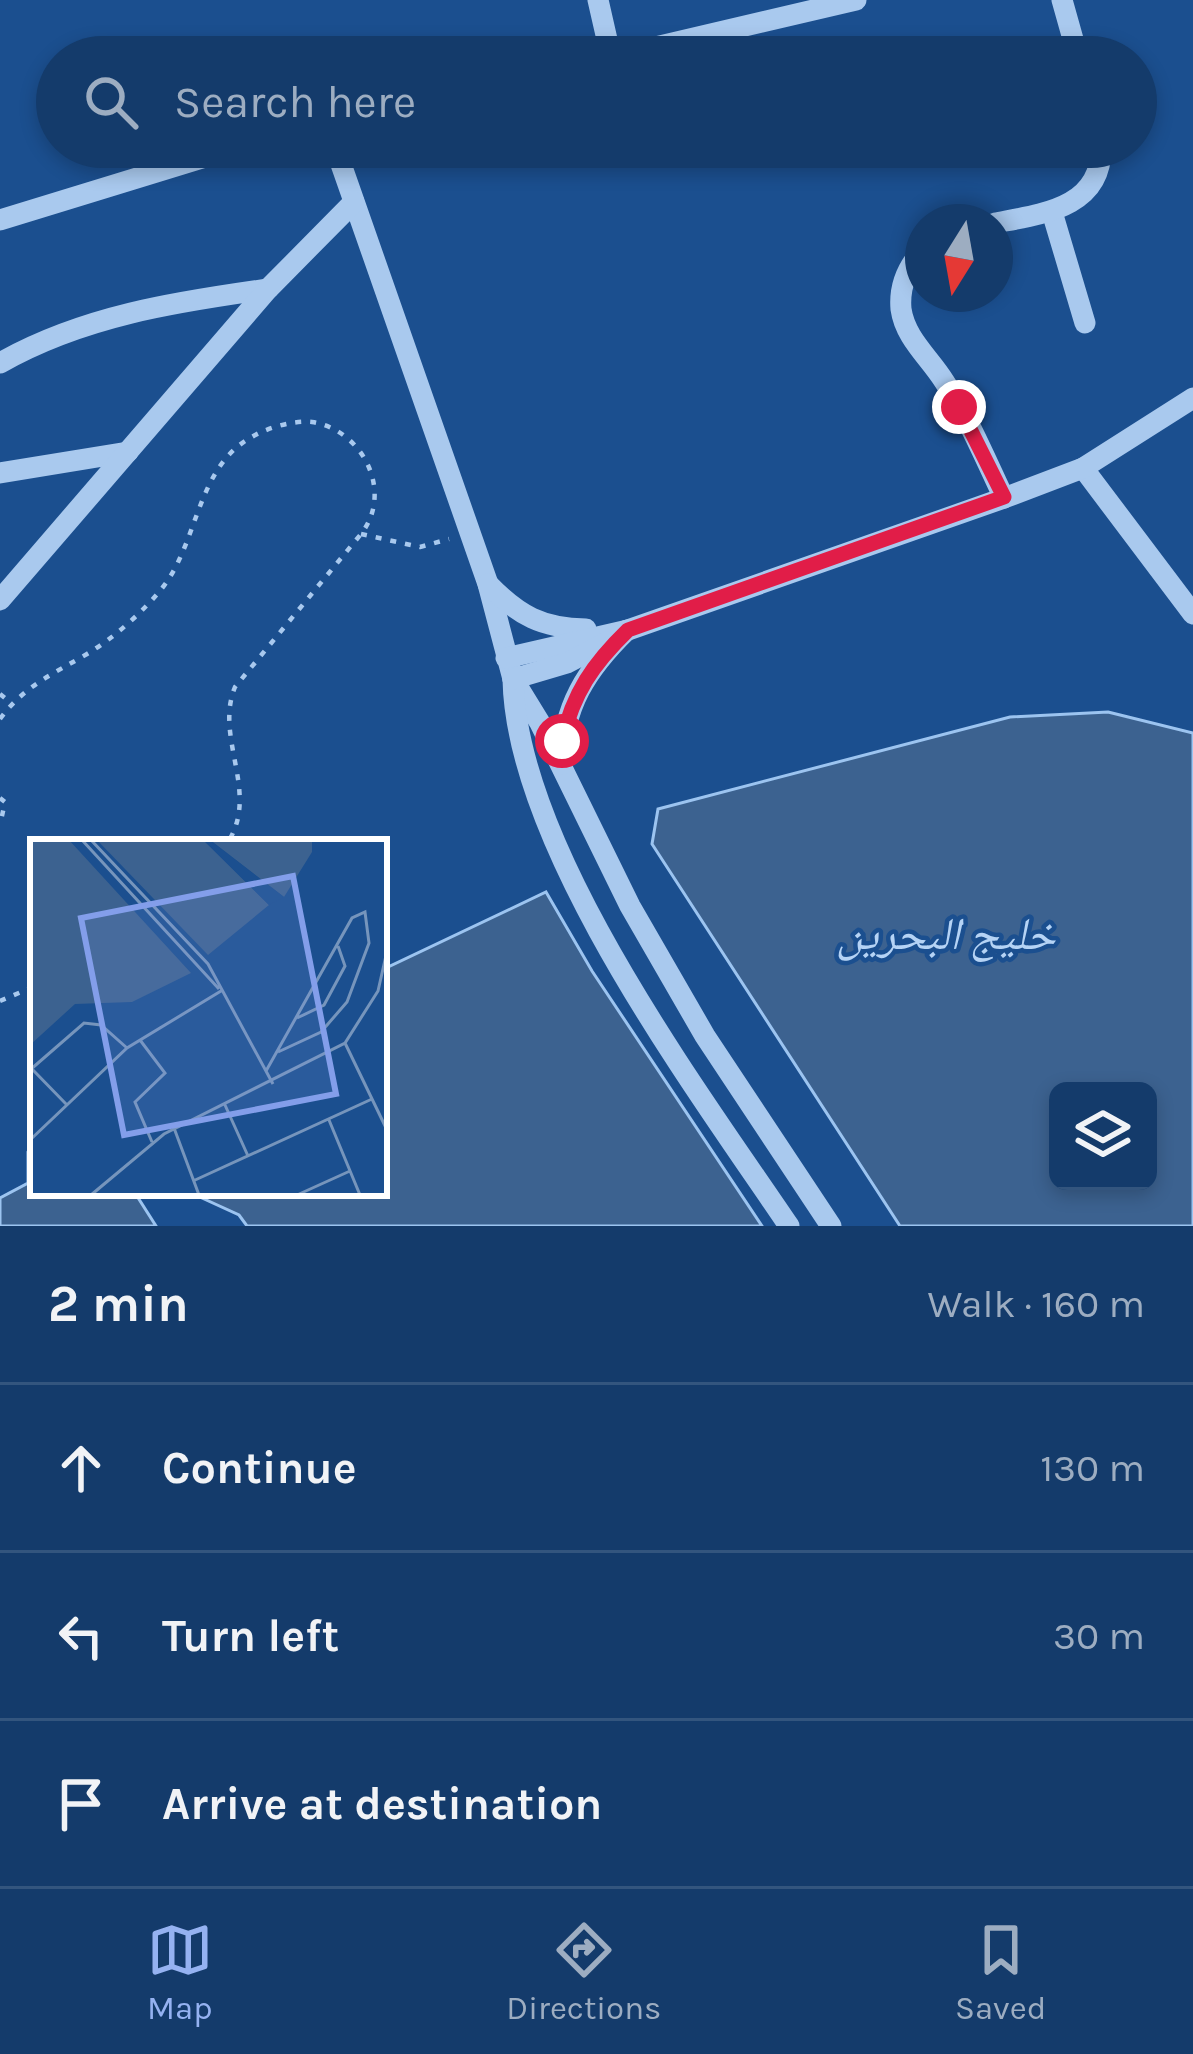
<!DOCTYPE html>
<html lang="en">
<head>
<meta charset="utf-8">
<style>
  body { margin:0; font-family:Karla,"Noto Naskh Arabic",sans-serif; background:#214673; color:#f1f3f6 }
  .controls { position:absolute; right:36px; bottom:36px; display:grid; overflow:hidden; border-radius:18px; box-shadow:0 6px 18px #0003 }
  .controls button { width:108px; height:108px; display:grid; place-items:center; padding:0; border:0; border-bottom:3px solid #33557e; background:#143b6b; color:#f1f3f6; font:60px sans-serif }
  .compass { position:absolute; left:905px; top:204px; width:108px; height:108px; border-radius:50%; background:#143b6b; box-shadow:0 6px 18px #0003; rotate:191deg }
  .stop { position:absolute; width:36px; height:36px; margin:-27px; border:9px solid #e11d48; border-radius:50%; background:#fff }
  .stop.end { background:#e11d48; border-color:#fff; box-shadow:0 3px 12px #0008 }
  .list { margin:0; padding:0; list-style:none }
  h2 { display:flex; justify-content:space-between; align-items:center; height:156px; margin:0; padding:0 48px; font-size:51px }
  h2 small { font-size:39px; font-weight:400; color:#9dadc1 }
  .list li { display:grid; grid-template-columns:78px 1fr auto; gap:36px; align-items:center; box-sizing:border-box; height:168px; padding:0 48px; border-top:3px solid #33557e }
  .list b { display:block; font-size:45px; white-space:nowrap }
  .list em { font-size:39px; font-style:normal; color:#9dadc1 }
  .icon { flex:none; width:66px; height:66px; fill:none; stroke:currentColor; stroke-width:2; stroke-linecap:round; stroke-linejoin:round }
  .map { position:relative; flex:none; width:1193px; height:1226px; overflow:hidden }
  .search { position:absolute; background:#143b6b; box-shadow:0 6px 18px #0003; left:36px; right:36px; top:36px; height:132px; display:flex; align-items:center; gap:30px; box-sizing:border-box; padding:0 42px; border-radius:66px; color:#9dadc1; font-size:45px }
  .sheet { height:660px; background:#143b6b }
  nav { display:flex; justify-content:space-around; align-items:center; box-sizing:border-box; height:168px; border-top:3px solid #33557e; background:#143b6b; font-size:33px; color:#9dadc1 }
  nav a { display:grid; justify-items:center; gap:6px }
  nav .on { color:#95b2f1 }
  .map>svg:first-child { display:block }
</style>
</head>
<body>
<div class="map">
<svg width="1193" height="1226" viewBox="0 0 1193 1226">
  <rect width="100%" height="100%" fill="#1b4f8f"/>
  <!-- water -->
  <g fill="#3c6290" stroke="#9cc4f0" stroke-width="3" fill-rule="evenodd">
    <path d="M1108,712L1193,733V1226H900L652,844L658,809L1010,717ZM1058,1091H1148V1181H1058Z"/>
    <path d="M546,892L592,971L762,1226H247L239,1215L191,1193H384V969Z"/>
    <path d="M33,1143V1193H135L156,1226H0V1198L28,1183V1152Z"/>
  </g>
  <g fill="none" stroke-linecap="round" stroke-linejoin="round">
    <!-- path -->
    <g stroke="#a9c9ee" stroke-width="4.5" stroke-dasharray="6 9" stroke-linecap="butt">
      <path d="M361,534L420,547L449,539"/>
      <path d="M0,694L11,703"/>
      <path d="M0,719C24,686 53,674 87,654C114,638 144,611 163,587C198,542 197,468 250,438C266,428 293,420 312,422C363,430 394,492 361,534L235,687C214,738 260,792 228,842"/>
      <path d="M0,798L5,802L0,825"/>
      <path d="M0,1001L33,987"/>
    </g>
    <!-- minor -->
    <g stroke="#a9c9ee" stroke-width="21">
      <path d="M598,0L611,57"/>
      <path d="M1062,0L1078,57"/>
      <path d="M613,57L856,0"/>
      <path d="M335,147L488,584L513,679L540,723L630,906L705,1036L831,1226"/>
      <path d="M1052,212L1085,323"/>
      <path d="M0,220L238,147"/>
      <path d="M995,223C1042,214 1102,208 1101,147"/>
      <path d="M923,250C908,266 899,286 901,309C905,338 929,357 944,381C968,417 985,458 1004,498"/>
      <path d="M0,363C83,316 175,302 268,289"/>
      <path d="M1083,468L1193,614"/>
      <path d="M0,473L128,452"/>
      <path d="M488,584C519,616 542,628 586,629"/>
      <path d="M0,600L268,289L354,202"/>
      <path d="M506,658L628,630L1004,498L1083,468L1193,398"/>
      <path d="M513,679C516,847 695,1087 789,1226"/>
      <path d="M513,679L567,663L607,642"/>
      <path d="M562,764C562,707 587,669 627,630"/>
    </g>
  </g>
  <g fill="none" stroke-linecap="round" stroke-linejoin="round">
    <!-- route -->
    <path stroke="#e11d48" stroke-width="15" d="M562,741C573,693 593,664 628,630L1004,497L959,407"/>
  </g>
  <g text-anchor="middle" stroke-width="9" stroke-linejoin="round" paint-order="stroke">
    <!-- water labels -->
    <g font-size="45" font-style="italic" fill="#b5d3f5" stroke="#1b4f8f">
      <text x="946" y="949">خليج البحرين</text>
    </g>
  </g>
  <!-- overview -->
  <g transform="translate(30 839)">
    <rect width="357" height="357" fill="#1b4f8f"/>
    <path d="M0,1H39L161,134L102,163L45,165L0,206ZM67,1H173L239,66L178,116ZM180,1H282V13L254,58Z" fill="#3c6290"/>
    <path d="M174,1H180L254,58L239,66Z" fill="#1b4f8f"/>
    <path fill="none" stroke="#7695bc" stroke-width="3" d="M52,1L189,150M61,1L178,125L243,245M267,179L294,166L315,127L308,107M110,201L135,234L105,263L122,303M315,204L357,291M2,230L37,266M0,231L54,184L71,186L97,209M236,232L322,79L335,73L339,104L317,163L291,193L248,213M195,266L218,317M299,281L330,356M144,289L169,356M0,301L97,209L191,152M163,342L342,260M61,356L134,295L315,204L348,152L357,112M267,356L320,332"/>
    <path fill="#839eea" fill-opacity="0.15" stroke="#839eea" stroke-width="6" d="M263,37L306,255L94,296L51,79Z"/>
    <rect width="357" height="357" fill="none" stroke="#fff" stroke-width="6"/>
  </g>
</svg>
<div class="controls">
<button><svg class="icon" aria-label="layers" viewBox="0 0 24 24"><path d="M12 4l9 5-9 5-9-5zM3 14l9 5 9-5"/></svg></button>
</div>
<svg class="compass" viewBox="-18 -18 36 36"><path d="M0-13l5 13h-10z" fill="#e53935"/><path d="M0 13l5-13h-10z" fill="#9dadc1"/></svg>
<div class="stop" style="left:562px;top:741px"></div>
<div class="stop end" style="left:959px;top:407px"></div>
<div class="search"><svg class="icon" aria-label="search" viewBox="0 0 24 24"><circle cx="10" cy="10" r="6"/><path d="M15 15l6 6"/></svg>Search here</div>
</div>
<section class="sheet">
<h2>2 min<small>Walk · 160 m</small></h2>
<ul class="list">
<li><svg class="icon" aria-label="ahead" viewBox="0 0 24 24"><path d="M12 20V5M6 11l6-6 6 6"/></svg><div><b>Continue</b></div><em>130 m</em></li>
<li><svg class="icon" aria-label="left" viewBox="0 0 24 24"><path d="M17 20v-9H6M10 6l-5 5 5 5"/></svg><div><b>Turn left</b></div><em>30 m</em></li>
<li><svg class="icon" aria-label="arrive" viewBox="0 0 24 24"><path d="M6 21V4h12l-3 4 3 4H6"/></svg><div><b>Arrive at destination</b></div></li>
</ul>
</section>
<nav>
<a class="on"><svg class="icon" aria-label="map" viewBox="0 0 24 24"><path d="M3 6l6-2 6 2 6-2v14l-6 2-6-2-6 2zM9 4v14M15 6v14"/></svg>Map</a>
<a><svg class="icon" aria-label="directions" viewBox="0 0 24 24"><path d="M12 3l9 9-9 9-9-9zM9 14v-3h6M13 9l2 2-2 2"/></svg>Directions</a>
<a><svg class="icon" aria-label="saved" viewBox="0 0 24 24"><path d="M7 4h10v16l-5-4-5 4z"/></svg>Saved</a>
</nav>
</body>
</html>
